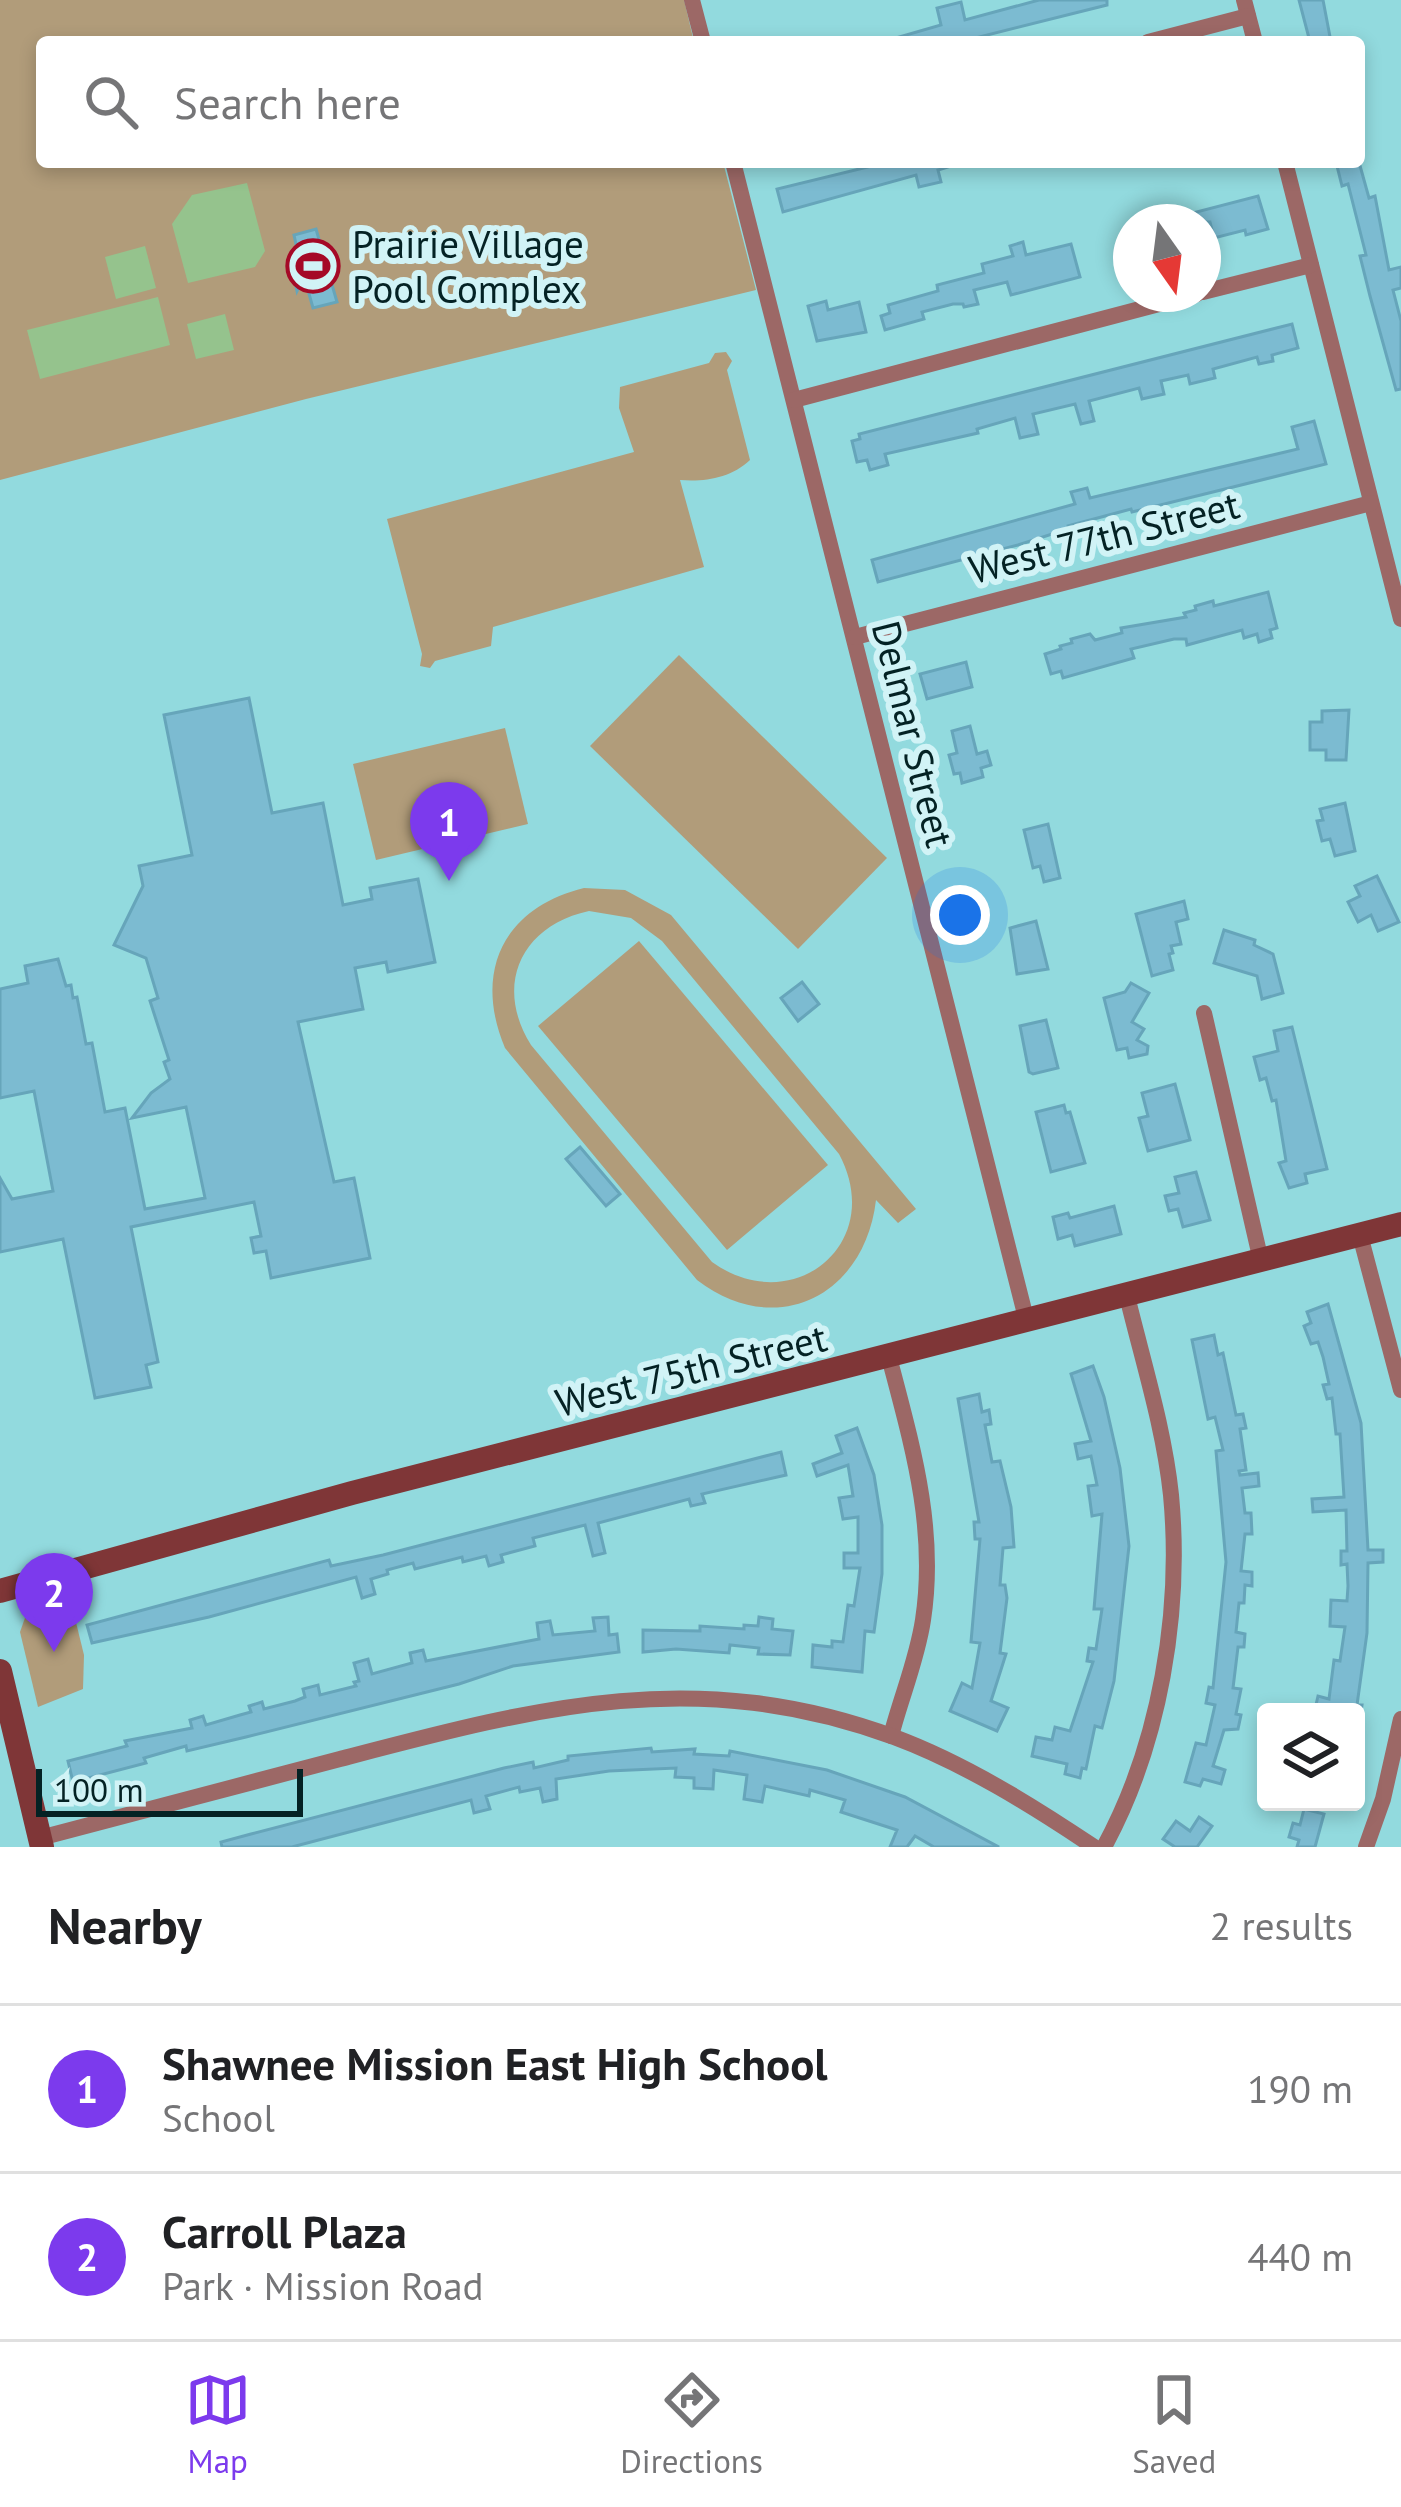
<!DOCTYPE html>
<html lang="en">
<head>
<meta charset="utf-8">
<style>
  body { margin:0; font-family:"PT Sans",sans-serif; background:#f6f6f6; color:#202124 }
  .controls { position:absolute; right:36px; bottom:36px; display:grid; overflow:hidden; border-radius:12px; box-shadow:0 6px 18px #0003 }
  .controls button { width:108px; height:108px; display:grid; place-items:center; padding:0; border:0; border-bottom:3px solid #e0e0e0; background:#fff; color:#202124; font:60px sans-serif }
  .compass { position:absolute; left:1113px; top:204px; width:108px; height:108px; border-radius:50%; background:#fff; box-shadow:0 6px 18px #0003; rotate:166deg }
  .scale { position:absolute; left:36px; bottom:30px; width:267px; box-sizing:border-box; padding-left:12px; border:6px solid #042224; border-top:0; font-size:33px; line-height:42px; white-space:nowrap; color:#042224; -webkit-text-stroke:9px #d1f3f6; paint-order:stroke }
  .you { position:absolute; left:960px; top:915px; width:42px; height:42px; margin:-30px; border:9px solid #fff; border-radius:50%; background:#1a73e8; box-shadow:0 0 0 18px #1a73e833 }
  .badge { display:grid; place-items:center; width:78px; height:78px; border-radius:50%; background:#7c3aed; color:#fff; font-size:39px; font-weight:700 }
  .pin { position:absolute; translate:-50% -99px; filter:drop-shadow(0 3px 6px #0008) }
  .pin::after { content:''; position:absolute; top:63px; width:42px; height:36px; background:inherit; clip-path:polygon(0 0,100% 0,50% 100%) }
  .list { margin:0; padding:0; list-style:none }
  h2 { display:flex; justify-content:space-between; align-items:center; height:156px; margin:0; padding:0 48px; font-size:51px }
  h2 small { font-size:39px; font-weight:400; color:#757577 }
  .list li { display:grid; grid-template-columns:78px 1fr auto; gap:36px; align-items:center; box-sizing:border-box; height:168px; padding:0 48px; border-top:3px solid #e0e0e0 }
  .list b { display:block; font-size:45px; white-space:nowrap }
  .list p { margin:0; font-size:39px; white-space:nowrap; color:#757577 }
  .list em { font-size:39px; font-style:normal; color:#757577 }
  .icon { flex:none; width:66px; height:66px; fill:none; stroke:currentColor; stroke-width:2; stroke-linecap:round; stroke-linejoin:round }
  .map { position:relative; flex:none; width:1401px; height:1847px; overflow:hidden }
  .search { position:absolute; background:#fff; box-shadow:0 6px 18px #0003; left:36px; right:36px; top:36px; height:132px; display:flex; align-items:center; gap:30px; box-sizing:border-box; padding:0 42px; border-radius:12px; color:#757577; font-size:45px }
  .sheet { height:492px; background:#fff }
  nav { display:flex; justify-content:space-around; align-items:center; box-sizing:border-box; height:168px; border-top:3px solid #e0e0e0; background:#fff; font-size:33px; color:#757577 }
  nav a { display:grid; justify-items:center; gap:6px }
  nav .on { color:#7c3aed }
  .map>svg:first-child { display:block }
</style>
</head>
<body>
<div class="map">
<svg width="1401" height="1847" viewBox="0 0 1401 1847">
  <rect width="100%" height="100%" fill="#92dade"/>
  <!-- green -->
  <g fill="#b19c7a" fill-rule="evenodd">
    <path d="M0,0H684L694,42H42V162H723L756,290L306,399L0,480Z"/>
    <path d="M726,352L732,361L727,370L750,460C731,478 705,482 680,480L704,567L493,627L491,646L435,661L430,668L420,666L422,654L387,519L634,452L619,408L620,387L709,363L715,353Z"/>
    <path d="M679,655L887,858L798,949L590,746Z"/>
    <path d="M505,728L528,824L376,860L353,764Z"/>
    <path d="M584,888L625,890L671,915L916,1209L898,1223L876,1200C865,1295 777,1341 697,1280L505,1048C473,972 503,908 584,888ZM589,911L631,918L662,941L839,1154C887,1243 793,1320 712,1262L531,1045C494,986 520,926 589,911Z"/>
    <path d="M639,941L828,1165L727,1250L538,1026Z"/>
    <path d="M69,1594L84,1655L83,1689L38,1707L20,1632L26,1615Z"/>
  </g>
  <!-- water -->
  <g fill="#95c38d">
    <path d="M247,183L265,251L255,267L188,283L172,224L192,195Z"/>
    <path d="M145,246L156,288L116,299L105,257Z"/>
    <path d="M158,297L170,345L40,379L27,330Z"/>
    <path d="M225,314L234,350L196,359L187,324Z"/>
  </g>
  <!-- building -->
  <g fill="#7cbbd1" stroke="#66a5ba" stroke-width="3">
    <path d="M1039,0H1107V5L975,38L976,42H900L899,37L941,25L937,8L961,2L965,20Z"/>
    <path d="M1299,0H1323L1331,42H1310Z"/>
    <path d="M888,162H947L948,167L938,170L941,182L919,187L916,175L783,212L777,189Z"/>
    <path d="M1336,162H1359L1369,198L1375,196L1389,270L1401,267V288L1393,290L1401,321V389L1396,390L1370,296L1360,256L1366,255L1348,184L1342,186Z"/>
    <path d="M1258,196L1268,229L1246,235L1245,230L1214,238L1210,222H1178L1177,217Z"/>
    <path d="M316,229L337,302L313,308L304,276L297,291L291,262L299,258L294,235Z"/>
    <path d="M1023,242L1026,255L1071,244L1080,277L1011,295L1007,282L974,290L978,304L964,307L963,304H953L922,312L924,319L885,330L881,316L890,313L888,305L938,291L937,285L984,273L982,264L1013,256L1010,246Z"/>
    <path d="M826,301L828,310L859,302L866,332L817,341L808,306Z"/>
    <path d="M1292,324L1298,348L1272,355L1273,361L1259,364L1257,357L1213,369L1215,378L1190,384L1188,375L1161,381L1164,394L1142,399L1139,388L1089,401L1094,421L1081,424L1075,404L1033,414L1038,434L1020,438L1015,418L977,429L978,433L885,454L888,465L870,470L867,460L857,462L852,441L860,439L859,434Z"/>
    <path d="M1314,421L1326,464L1132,512L1131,509L1068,526V529L1018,545L878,582L872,560L1075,504L1071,492L1087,488L1090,498L1298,449L1292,427Z"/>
    <path d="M1268,592L1277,628L1270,630L1272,638L1259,642L1257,634L1244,638L1242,630L1187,645L1186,639H1174L1131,649L1134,658L1063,678L1061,671L1051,674L1045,654L1061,649L1060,646L1072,643L1071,639L1090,634L1095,640L1122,633L1121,628L1186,617L1184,613L1196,610L1195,606L1213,601L1214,606Z"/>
    <path d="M966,662L972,687L927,699L920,674Z"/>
    <path d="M249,698L272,813L323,803L343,905L372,899L370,888L418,879L435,962L388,972L386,962L355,968L363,1009L298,1022L334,1182L354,1178L370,1258L271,1278L266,1251L254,1253L251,1238L261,1236L254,1202L131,1227L158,1362L146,1365L151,1387L95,1398L63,1239L0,1252V1178L12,1199L53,1191L34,1091L0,1098V989L28,983L25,966L58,959L66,986L71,985L73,998L77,997L86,1044L92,1043L105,1112L125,1108L145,1209L205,1198L186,1107L132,1118L151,1093L170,1079L164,1062L169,1060L150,1001L158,998L146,958L114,945L143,886L139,866L192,855L164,715Z"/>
    <path d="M1349,710L1346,760H1326V750H1310V722H1322V711Z"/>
    <path d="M970,726L977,754L987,751L991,765L981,768L983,777L962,783L960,773L954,774L949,755L957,753L952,731Z"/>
    <path d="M1345,803L1355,851L1335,856L1330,839L1322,841L1317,821L1323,820L1320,809Z"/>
    <path d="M1048,824L1060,878L1044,882L1040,866L1033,868L1024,830Z"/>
    <path d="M1377,876L1399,922L1378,931L1371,915L1358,922L1348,902L1360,896L1355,886Z"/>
    <path d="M1184,901L1188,919L1176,922L1181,944L1171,946L1173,953L1169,954L1173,970L1152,976L1136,914Z"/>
    <path d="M1036,921L1048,969L1017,974L1010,928Z"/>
    <path d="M1224,930L1255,940L1254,945L1273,954L1283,993L1262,999L1257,976L1214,963Z"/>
    <path d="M802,982L819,1004L798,1021L781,998Z"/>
    <path d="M1131,983L1149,993L1132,1022L1144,1029L1137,1040L1148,1046L1147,1054L1129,1058L1127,1048L1117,1050L1104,998L1125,992Z"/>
    <path d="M1046,1020L1058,1068L1033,1074L1029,1072L1020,1026Z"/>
    <path d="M1292,1027L1327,1169L1305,1174L1307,1183L1289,1188L1279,1163L1286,1161L1276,1100L1272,1101L1266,1078L1260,1080L1254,1057L1278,1051L1274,1031Z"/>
    <path d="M1175,1084L1190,1140L1148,1151L1139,1118L1148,1116L1142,1093Z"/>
    <path d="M1064,1105L1066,1113L1070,1112L1085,1163L1051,1172L1036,1112Z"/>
    <path d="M580,1147L620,1194L606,1206L566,1159Z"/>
    <path d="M1196,1172L1210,1220L1183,1227L1178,1209L1169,1211L1165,1196L1179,1193L1175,1177Z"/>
    <path d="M1114,1206L1121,1234L1075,1246L1072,1235L1058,1239L1053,1217L1068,1213L1070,1218Z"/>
    <path d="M1328,1304L1361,1423L1368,1550H1383V1562L1368,1563L1367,1633L1357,1705H1362L1361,1712L1315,1709L1318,1696L1329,1699L1334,1660L1340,1661L1345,1627L1330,1626L1331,1600L1347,1601L1348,1586L1347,1564L1341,1565V1551H1347L1346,1510L1313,1512L1312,1499L1344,1497L1340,1434H1336L1332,1398L1327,1399L1323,1385L1329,1384L1323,1357L1318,1342L1311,1344L1304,1326L1311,1323L1307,1312Z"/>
    <path d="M1214,1335L1218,1355L1223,1353L1236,1415L1243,1414L1246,1428L1240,1429L1246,1470L1239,1471L1240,1475L1258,1473L1259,1486L1242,1488L1245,1513H1251L1252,1534H1245L1241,1571L1252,1572V1586L1245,1585L1244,1603H1239L1236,1632L1245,1634L1244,1647H1238L1233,1688L1241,1689L1236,1714L1241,1715L1238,1729L1224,1730L1213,1766L1225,1770L1221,1784L1203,1779L1200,1786L1185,1782L1196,1743L1206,1745L1215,1705L1206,1703L1209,1687L1213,1688L1226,1562L1216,1451L1223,1450L1215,1417L1208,1419L1192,1340Z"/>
    <path d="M1093,1366L1104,1397L1120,1468L1129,1546L1114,1681L1102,1728L1095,1726L1086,1769L1082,1768L1080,1778L1065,1774L1067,1764L1032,1756L1036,1737L1052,1740L1055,1727L1070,1731L1093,1662L1087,1661L1089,1648L1096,1649L1102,1609H1094L1102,1514L1092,1516L1088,1486L1097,1485L1091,1456L1078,1459L1075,1444L1091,1441L1071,1374Z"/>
    <path d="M979,1394L982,1412L989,1410L991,1424L985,1425L992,1462L1000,1461L1011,1507L1014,1547L1003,1548L1000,1585H1005L1007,1598L1000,1653L1006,1654L991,1701L1008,1708L997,1731L950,1711L962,1683L972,1688L980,1643L971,1642L980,1539H975L974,1522H979L958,1399Z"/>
    <path d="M857,1428L874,1475L882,1525V1574L874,1632L865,1631L862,1672L812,1667L813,1645L832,1647V1641L843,1642L848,1605L854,1606L860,1568H844V1553H858V1517L843,1519L839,1498L853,1496L848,1465L817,1476L813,1464L842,1453L836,1436Z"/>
    <path d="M781,1452L786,1475L702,1494L705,1503L691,1506L689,1499L598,1523L605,1553L593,1556L585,1525L533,1538L535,1546L501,1555L503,1562L489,1566L486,1556L463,1562L462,1557L415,1569L413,1563L387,1570L388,1574L371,1579L375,1594L362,1598L356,1577L209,1617L92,1643L87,1625L329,1560L331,1566L383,1555Z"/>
    <path d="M608,1617L609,1635L617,1634L619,1652L513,1666L459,1684L246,1737L187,1751L186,1746L144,1758L146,1763L73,1782L68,1761L127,1746L125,1741L192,1728L190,1720L203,1716L206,1725L240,1715L251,1712L249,1706L262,1702L264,1709L295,1701L305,1697L303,1689L318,1685L320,1695L356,1686L354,1682L359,1681L354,1663L368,1659L372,1674L412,1663L410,1653L423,1650L426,1661L539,1639L537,1623L550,1621L553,1635L595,1631L593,1618Z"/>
    <path d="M759,1617L773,1619L772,1629L793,1631L790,1655L758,1654L759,1648L730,1645L729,1653L676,1649L643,1652V1630L700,1631V1626L744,1629V1625L758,1626Z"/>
    <path d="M651,1748L652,1752L695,1749L694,1754L729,1756L730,1751L827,1770L905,1797L999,1847H934L915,1836L907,1847H890L897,1830L841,1812L845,1800L810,1790L809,1796L765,1786L762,1802L744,1799L747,1775L714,1770L713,1789L694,1788V1778L675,1777L676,1768L609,1771L556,1779L557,1799L543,1802L540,1788L520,1792L519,1787L486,1796L490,1809L474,1813L471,1800L292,1847H222L221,1842L251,1834L504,1768L533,1762L534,1768L568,1760V1756Z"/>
    <path d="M1304,1809L1324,1814L1315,1847H1297L1299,1840L1289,1837L1293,1823L1300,1825Z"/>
    <path d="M1199,1817L1212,1826L1197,1847H1175L1163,1839L1176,1821L1190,1831Z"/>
  </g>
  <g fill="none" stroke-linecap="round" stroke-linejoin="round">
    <!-- minor -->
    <g stroke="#9c6866" stroke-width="16">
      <path d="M692,0L703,42"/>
      <path d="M1244,0L1255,42"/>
      <path d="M1148,42L1248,16"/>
      <path d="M733,162L1027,1322"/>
      <path d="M1285,162L1401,619"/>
      <path d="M1203,292L1311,265"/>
      <path d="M794,400L1197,294"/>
      <path d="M855,637L1371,503"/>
      <path d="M1204,1013L1261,1261"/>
      <path d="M1360,1235L1401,1390"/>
      <path d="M889,1357C912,1445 937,1528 923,1620C917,1660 901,1697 891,1736"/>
      <path d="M40,1838C140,1812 240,1785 340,1759C535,1708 695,1664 894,1737C964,1763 1033,1806 1094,1847"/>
      <path d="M1104,1847C1160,1744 1182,1612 1171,1495C1164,1428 1143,1362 1127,1296"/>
      <path d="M1366,1847L1383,1799L1401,1719"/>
    </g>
    <!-- secondary -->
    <g stroke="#7f3637" stroke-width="24">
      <path d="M0,1591L352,1493L1401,1224"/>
      <path d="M0,1671L42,1847"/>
    </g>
  </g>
  <!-- icons -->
  <defs>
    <g id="stadium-ring" transform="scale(2.7)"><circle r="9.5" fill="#d1f3f6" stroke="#a50927" stroke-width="1.5"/><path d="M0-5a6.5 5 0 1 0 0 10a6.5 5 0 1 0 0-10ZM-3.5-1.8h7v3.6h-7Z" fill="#a50927"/></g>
  </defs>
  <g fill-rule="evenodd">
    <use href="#stadium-ring" x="313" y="266"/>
  </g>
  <g text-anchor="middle" stroke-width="12" stroke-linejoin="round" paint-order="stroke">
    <!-- poi labels -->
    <g font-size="39" fill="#042224" stroke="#d1f3f6" text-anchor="start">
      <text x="352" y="258">Prairie Village<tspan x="352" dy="45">Pool Complex</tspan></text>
    </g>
    <!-- street labels -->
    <g font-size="39" fill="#042224" stroke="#d1f3f6">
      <text transform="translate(1104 537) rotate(-14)" y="14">West 77th Street</text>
      <text transform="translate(913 734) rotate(76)" y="14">Delmar Street</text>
      <text transform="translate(691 1370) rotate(-14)" y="14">West 75th Street</text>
    </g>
  </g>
</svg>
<div class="controls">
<button><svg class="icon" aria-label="layers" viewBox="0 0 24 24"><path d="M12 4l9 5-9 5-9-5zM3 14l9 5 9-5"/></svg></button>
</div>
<svg class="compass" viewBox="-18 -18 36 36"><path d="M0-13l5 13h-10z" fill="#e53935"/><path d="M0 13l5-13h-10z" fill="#757577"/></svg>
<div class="scale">100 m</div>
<div class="you"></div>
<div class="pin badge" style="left:449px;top:881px">1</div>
<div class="pin badge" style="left:54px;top:1652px">2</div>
<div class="search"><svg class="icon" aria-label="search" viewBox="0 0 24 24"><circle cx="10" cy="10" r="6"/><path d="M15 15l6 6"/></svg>Search here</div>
</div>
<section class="sheet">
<h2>Nearby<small>2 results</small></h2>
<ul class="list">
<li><span class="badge">1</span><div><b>Shawnee Mission East High School</b><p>School</p></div><em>190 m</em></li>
<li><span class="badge">2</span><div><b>Carroll Plaza</b><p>Park · Mission Road</p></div><em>440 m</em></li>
</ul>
</section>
<nav>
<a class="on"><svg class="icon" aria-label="map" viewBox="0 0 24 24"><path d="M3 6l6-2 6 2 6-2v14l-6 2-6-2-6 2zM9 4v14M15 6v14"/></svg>Map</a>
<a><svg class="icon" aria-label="directions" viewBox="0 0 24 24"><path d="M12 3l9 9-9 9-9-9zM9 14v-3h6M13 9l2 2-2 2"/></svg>Directions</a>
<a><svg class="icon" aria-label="saved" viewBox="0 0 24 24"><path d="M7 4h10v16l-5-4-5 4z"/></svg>Saved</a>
</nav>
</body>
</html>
